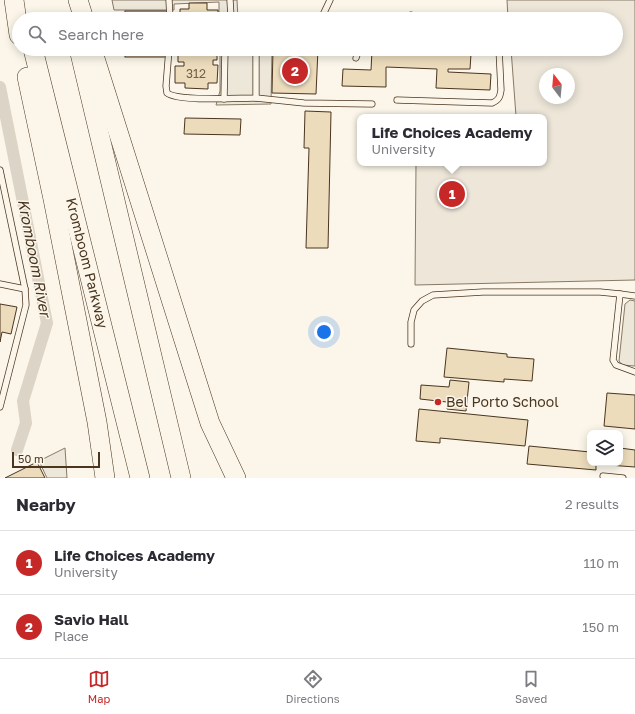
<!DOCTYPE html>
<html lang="en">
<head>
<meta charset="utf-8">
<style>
  body { margin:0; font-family:"Golos Text",sans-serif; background:#f2f2f3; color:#2b2b33 }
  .controls { position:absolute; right:12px; bottom:12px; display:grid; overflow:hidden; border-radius:8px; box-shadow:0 2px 10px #0003 }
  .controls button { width:36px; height:36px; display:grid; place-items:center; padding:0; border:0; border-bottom:1px solid #e1e1e2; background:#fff; color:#2b2b33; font:20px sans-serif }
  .compass { position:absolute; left:539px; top:68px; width:36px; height:36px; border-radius:50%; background:#fff; box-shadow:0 2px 10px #0003; rotate:344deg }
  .scale { position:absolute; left:12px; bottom:10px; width:88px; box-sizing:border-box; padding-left:4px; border:2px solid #4a3520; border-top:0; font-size:11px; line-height:14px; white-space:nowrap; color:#4a3520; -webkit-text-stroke:3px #fbf6e9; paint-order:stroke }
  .you { position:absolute; left:324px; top:332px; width:14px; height:14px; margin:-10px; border:3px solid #fff; border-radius:50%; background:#1a73e8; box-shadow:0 0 0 6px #1a73e833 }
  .badge { display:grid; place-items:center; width:26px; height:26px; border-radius:50%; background:#c62828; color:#fff; font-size:13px; font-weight:700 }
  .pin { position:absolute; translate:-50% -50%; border:2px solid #fff; box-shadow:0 1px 4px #0006 }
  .popup { position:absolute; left:357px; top:114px; width:190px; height:52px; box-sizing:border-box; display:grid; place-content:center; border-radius:8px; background:#fff; filter:drop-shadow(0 1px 3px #0005); font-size:13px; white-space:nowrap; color:#7c7c81 }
  .popup b { font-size:15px; color:#2b2b33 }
  .popup::after { content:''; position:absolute; left:50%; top:100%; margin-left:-8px; border:8px solid transparent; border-top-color:#fff }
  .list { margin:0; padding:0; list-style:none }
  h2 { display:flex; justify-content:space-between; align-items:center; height:52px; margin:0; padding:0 16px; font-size:17px }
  h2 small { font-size:13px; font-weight:400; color:#7c7c81 }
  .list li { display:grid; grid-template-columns:26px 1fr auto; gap:12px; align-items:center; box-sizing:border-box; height:64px; padding:0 16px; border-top:1px solid #e1e1e2 }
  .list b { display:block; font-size:15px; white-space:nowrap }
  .list p { margin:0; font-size:13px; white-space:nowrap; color:#7c7c81 }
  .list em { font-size:13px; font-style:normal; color:#7c7c81 }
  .icon { flex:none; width:22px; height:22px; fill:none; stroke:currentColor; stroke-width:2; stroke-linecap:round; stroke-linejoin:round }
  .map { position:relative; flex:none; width:635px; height:478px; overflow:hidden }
  .search { position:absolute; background:#fff; box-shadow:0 2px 10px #0003; left:12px; right:12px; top:12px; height:44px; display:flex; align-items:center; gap:10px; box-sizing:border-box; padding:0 14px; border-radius:22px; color:#7c7c81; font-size:15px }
  .sheet { height:180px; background:#fff }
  nav { display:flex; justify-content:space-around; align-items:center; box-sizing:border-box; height:56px; border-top:1px solid #e1e1e2; background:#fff; font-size:11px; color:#7c7c81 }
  nav a { display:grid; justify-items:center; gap:2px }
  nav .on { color:#c62828 }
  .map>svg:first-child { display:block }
</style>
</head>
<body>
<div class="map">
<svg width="635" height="478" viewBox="0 0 635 478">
  <rect width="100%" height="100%" fill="#fbf6e9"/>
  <!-- green -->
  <path fill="#ede6d9" stroke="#887966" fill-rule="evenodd" d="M507,0H635V280L415,285L416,163H544V117H501L516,116L511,49H616V19H508ZM545,74H569V98H545Z"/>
  <!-- parking -->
  <g fill="#ede7d9" stroke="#887966">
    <path d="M112,0H237L238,19H252H219V2L174,4V10H114Z"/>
    <path d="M220,49H272L271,104L216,105L220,91Z"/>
    <path d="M630,300L635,301V366L622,365L619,361L625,304Z"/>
    <path d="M65,448L67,478H47L39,461Z"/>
  </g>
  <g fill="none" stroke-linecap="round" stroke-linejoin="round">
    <!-- canal -->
    <path stroke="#dcd4c6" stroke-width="12" d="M0,87L47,323L23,401L26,423L17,450"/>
  </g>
  <!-- building -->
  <g fill="#ecdcbc" stroke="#4a3520">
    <path d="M189,3H207V10H218V19H180V9H189Z"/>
    <rect x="125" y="11" width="42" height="8"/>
    <rect x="125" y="49" width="41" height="8"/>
    <path d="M183,49H212V54H217V60H213V65H218L217,83H208V89L185,88V83H175V66H184V62H178V53H183Z"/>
    <path d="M273,49H318L316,94L272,93Z"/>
    <path d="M372,51L471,54L470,69H448V72L491,74L490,90L436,88L437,69L386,67V87L342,86L343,69L371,70Z"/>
    <path d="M305,111L331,112L328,248H306L309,148H304Z"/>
    <path d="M185,118L241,119L240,135L184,134Z"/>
    <path d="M0,304L17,307L11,334L2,332L0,342Z"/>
    <path d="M447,348L507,354V357L534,359L532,381L504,379V382L444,377Z"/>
    <path d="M450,380L469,382L466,411L447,409V402L420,399L421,385L449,387Z"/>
    <path d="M607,393L635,395V429L604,426Z"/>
    <path d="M419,409L528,420L525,446L440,438V443L416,441Z"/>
    <path d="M529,446L590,452V463H596V470L527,464Z"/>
    <path d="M620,448L635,450V467L608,465V463H620Z"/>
    <path d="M37,462L45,478H5Z"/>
  </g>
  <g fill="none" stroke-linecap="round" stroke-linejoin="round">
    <!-- lane casing -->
    <g stroke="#4a3520" stroke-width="7">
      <g id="lane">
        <path d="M169,0L170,19"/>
        <path d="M230,0L231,17L246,19"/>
        <path d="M321,19L330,0"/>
        <path d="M402,19L411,15L421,19"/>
        <path d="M169,49L166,86L167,93C179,102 238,98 256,98V49"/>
        <path d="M356,58L359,49"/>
        <path d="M256,98L304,103L372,104"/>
        <path d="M224,99L225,49"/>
        <path d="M397,100L492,103C499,100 500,97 501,90L499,49"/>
        <path d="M0,170L25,289L26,305L0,407"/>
        <path d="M0,284L25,289"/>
        <path d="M635,296L620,294L613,360L616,365L635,372"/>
        <path d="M411,344V322L414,310L422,301L433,295L483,292H600L620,294"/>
        <path d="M603,476L623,478"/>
      </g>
    </g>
    <!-- highway casing -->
    <g stroke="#4a3520" stroke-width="20">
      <g id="highway">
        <path d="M14,0L19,35"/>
        <path d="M78,0L84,19"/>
        <path d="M33,49L140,478"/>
        <path d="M79,49L181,478"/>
        <path d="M92,49L210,423L236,478"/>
        <path d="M27,77L53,199L97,422L105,478"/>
      </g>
    </g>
    <!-- lane -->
    <use href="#lane" stroke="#fbf6e9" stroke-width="5.5"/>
    <!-- highway -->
    <use href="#highway" stroke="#fbf6e9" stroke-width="19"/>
  </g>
  <!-- markers -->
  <circle fill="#c62828" stroke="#fbf6e9" stroke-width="1.5" cx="438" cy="402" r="4"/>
  <g text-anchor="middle" stroke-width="3" stroke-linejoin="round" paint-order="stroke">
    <!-- number labels -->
    <g font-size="12" fill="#725f47">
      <text x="196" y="78">312</text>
    </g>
    <!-- street labels -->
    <g font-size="14" fill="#4a3520" stroke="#fbf6e9">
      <text transform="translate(87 263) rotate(76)" y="5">Kromboom Parkway</text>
    </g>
    <!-- poi labels -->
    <g font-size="14" fill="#4a3520" stroke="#fbf6e9" text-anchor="start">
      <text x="446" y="407">Bel Porto School</text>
    </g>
    <!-- water labels -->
    <g font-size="15" font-style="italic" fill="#4a3520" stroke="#fbf6e9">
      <text transform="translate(34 258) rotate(79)" y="5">Kromboom River</text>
    </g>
  </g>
</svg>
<div class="controls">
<button><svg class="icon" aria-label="layers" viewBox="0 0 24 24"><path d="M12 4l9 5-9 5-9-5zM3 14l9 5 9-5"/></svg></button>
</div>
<svg class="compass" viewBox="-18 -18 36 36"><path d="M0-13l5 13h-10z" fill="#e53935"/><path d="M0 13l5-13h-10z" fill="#7c7c81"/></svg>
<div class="scale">50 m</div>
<div class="you"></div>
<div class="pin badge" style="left:452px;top:194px">1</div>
<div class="popup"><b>Life Choices Academy</b>University</div>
<div class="pin badge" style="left:295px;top:71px">2</div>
<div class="search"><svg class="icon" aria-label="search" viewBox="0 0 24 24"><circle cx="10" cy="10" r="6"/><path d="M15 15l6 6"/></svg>Search here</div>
</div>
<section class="sheet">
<h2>Nearby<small>2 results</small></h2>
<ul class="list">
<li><span class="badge">1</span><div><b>Life Choices Academy</b><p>University</p></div><em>110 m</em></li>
<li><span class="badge">2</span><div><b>Savio Hall</b><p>Place</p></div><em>150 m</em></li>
</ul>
</section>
<nav>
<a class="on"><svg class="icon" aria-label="map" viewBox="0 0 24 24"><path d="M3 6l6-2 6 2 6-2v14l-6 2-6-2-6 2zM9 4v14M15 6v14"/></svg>Map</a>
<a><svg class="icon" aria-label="directions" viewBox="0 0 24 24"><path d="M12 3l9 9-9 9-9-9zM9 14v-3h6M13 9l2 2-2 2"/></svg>Directions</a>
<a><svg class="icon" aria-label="saved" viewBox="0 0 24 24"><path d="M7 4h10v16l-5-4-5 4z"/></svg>Saved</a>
</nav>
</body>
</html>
